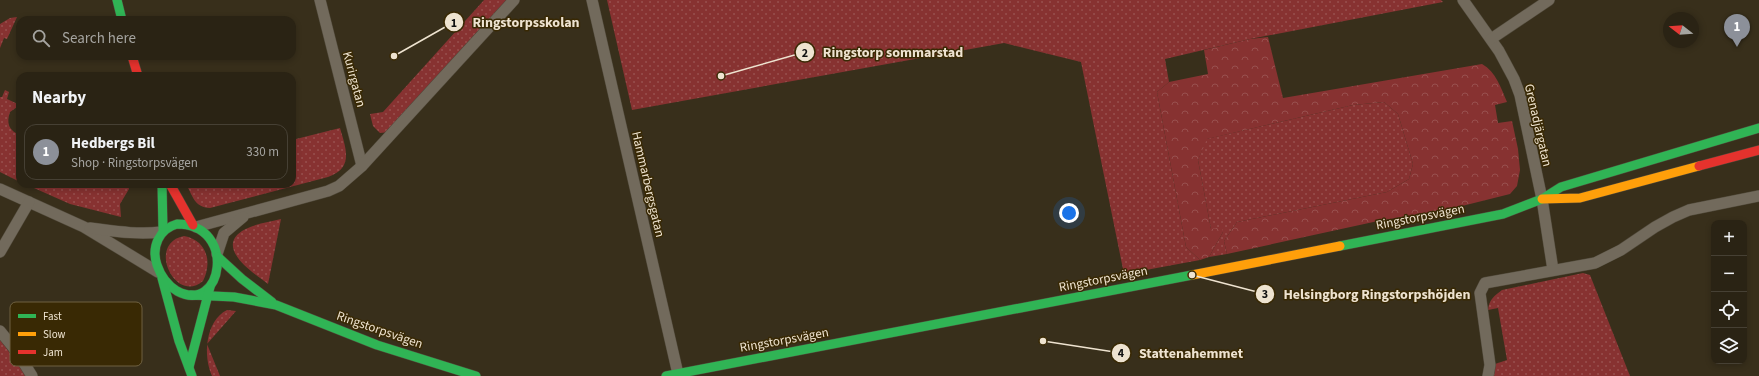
<!DOCTYPE html>
<html lang="en">
<head>
<meta charset="utf-8">
<style>
  body { margin:0; font-family:"Source Sans 3",sans-serif; background:#362f22; color:#f1f3f6 }
  .controls { position:absolute; right:12px; bottom:12px; display:grid; overflow:hidden; border-radius:8px; box-shadow:0 2px 6px #0003 }
  .controls button { width:36px; height:36px; display:grid; place-items:center; padding:0; border:0; border-bottom:1px solid #464034; background:#2a2314; color:#f1f3f6; font:20px sans-serif }
  .compass { position:absolute; left:1663px; top:12px; width:36px; height:36px; border-radius:50%; background:#2a2314; box-shadow:0 2px 6px #0003; rotate:287deg }
  .you { position:absolute; left:1069px; top:213px; width:14px; height:14px; margin:-10px; border:3px solid #fff; border-radius:50%; background:#1a73e8; box-shadow:0 0 0 6px #1a73e833 }
  .badge { display:grid; place-items:center; width:26px; height:26px; border-radius:50%; background:#8c9099; color:#fff; font-size:13px; font-weight:700 }
  .pin { position:absolute; translate:-50% -33px; filter:drop-shadow(0 1px 2px #0008) }
  .pin::after { content:''; position:absolute; top:21px; width:14px; height:12px; background:inherit; clip-path:polygon(0 0,100% 0,50% 100%) }
  .list { margin:0; padding:0; list-style:none }
  h2 { display:flex; justify-content:space-between; align-items:center; height:52px; margin:0; padding:0 16px; font-size:17px }
  h2 small { font-size:13px; font-weight:400; color:#a5a4a0 }
  .list li { display:grid; grid-template-columns:26px 1fr auto; gap:12px; align-items:center; box-sizing:border-box; height:56px; margin:0 8px 8px; padding:0 8px; border:1px solid #464034; border-radius:12px }
  .list b { display:block; font-size:15px; white-space:nowrap }
  .list p { margin:0; font-size:13px; white-space:nowrap; color:#a5a4a0 }
  .list em { font-size:13px; font-style:normal; color:#a5a4a0 }
  .icon { flex:none; width:22px; height:22px; fill:none; stroke:currentColor; stroke-width:2; stroke-linecap:round; stroke-linejoin:round }
  .map { position:relative; flex:none; width:1759px; height:376px; overflow:hidden }
  .search { position:absolute; background:#2a2314; box-shadow:0 2px 6px #0003; left:16px; top:16px; width:280px; height:44px; display:flex; align-items:center; gap:10px; box-sizing:border-box; padding:0 14px; border-radius:12px; color:#a5a4a0; font-size:15px }
  .panel { position:absolute; background:#2a2314; box-shadow:0 2px 6px #0003; left:16px; top:72px; width:280px; height:116px; border-radius:12px }
  .map>svg:first-child { display:block }
</style>
</head>
<body>
<div class="map">
<svg width="1759" height="376" viewBox="0 0 1759 376">
  <defs>
    <pattern id="green-dots" width="8" height="8" patternUnits="userSpaceOnUse"><rect width="8" height="8" fill="#873231"/><path d="M2 2h.1M6 6h.1" fill="none" stroke="#98504e" stroke-width="1.8" stroke-linecap="round"/></pattern>
    <pattern id="forest-crowns" width="20" height="18" patternUnits="userSpaceOnUse"><rect width="20" height="18" fill="#873231"/><path d="M2 6a3 3 0 1 1 6 0M12 15a3 3 0 1 1 6 0" fill="none" stroke="#98504e"/></pattern>
  </defs>
  <rect width="100%" height="100%" fill="#382f1b"/>
  <!-- green -->
  <g fill="url(#green-dots)">
    <path d="M484,0H509L390,132L380,133L373,126L370,114L383,112Z"/>
    <path d="M607,0H1441L1443,2L1250,39L1165,59L1169,82L1157,92L1186,247L1200,260L1124,274L1081,62L1004,43L632,110Z"/>
    <path d="M17,17L7,39L4,38L0,48V24L10,18Z"/>
    <path d="M5,90L9,92L7,99L20,105L10,112C6,123 9,131 20,135V182L0,172V97H2Z"/>
    <path d="M1384,102L1398,114L1413,164L1409,179L1387,192L1237,222L1224,241L1227,254L1209,257L1223,232L1211,229L1198,160L1206,139L1353,105Z"/>
    <path d="M340,128C346,149 354,168 328,177L210,208C194,207 193,196 186,184H292V140Z"/>
    <path d="M25,184H127L129,189L120,204L121,217L70,204Z"/>
    <path d="M281,219L268,284C255,274 215,249 242,231C253,224 269,222 281,219Z"/>
    <path d="M184,236C206,240 213,261 203,281C175,305 146,243 184,236Z"/>
    <path d="M1583,273L1590,275L1630,376H1494L1495,364L1507,360L1498,308L1488,310C1489,300 1494,296 1502,290Z"/>
    <path d="M227,310L236,311L207,344L220,376H212C203,356 205,321 227,310Z"/>
    <path d="M0,339L26,376H0Z"/>
  </g>
  <!-- forest -->
  <path fill="url(#forest-crowns)" d="M1268,37L1283,98L1482,64C1496,72 1501,88 1507,102L1495,105L1498,123L1512,121L1518,149L1520,170L1517,186L1510,194L1454,208L1378,221L1227,254L1224,241L1237,222L1387,192L1409,179L1413,164L1398,114L1384,102L1353,105L1207,139L1198,160L1211,229L1222,227L1223,232L1209,257L1200,260L1186,247L1157,92L1169,82L1208,74L1204,50L1250,39Z"/>
  <g fill="none" stroke-linecap="round" stroke-linejoin="round">
    <!-- street casing -->
    <g stroke="#50493a" stroke-width="12">
      <g id="street">
        <path d="M320,0L362,166"/>
        <path d="M592,0L678,374"/>
        <path d="M1463,0L1499,51L1514,79L1520,95L1542,199L1553,270"/>
        <path d="M1491,39L1549,0"/>
        <path d="M0,189L84,227L158,272"/>
        <path d="M196,227L328,191L339,186L362,166L514,0"/>
        <path d="M90,228C114,231 137,235 161,232"/>
        <path d="M0,252L29,202"/>
        <path d="M217,254L224,233L243,217"/>
        <path d="M0,331L17,352L32,376"/>
        <path d="M1488,376L1490,365L1480,293L1485,283L1595,263L1621,250L1655,227L1673,217L1689,210L1759,196"/>
      </g>
    </g>
    <!-- fast casing -->
    <g stroke="#50493a" stroke-width="10">
      <g id="fast">
        <path d="M117,0L122,20"/>
        <path d="M162,184L163,230"/>
        <path d="M177,224C238,224 223,316 177,291C167,285 161,277 157,265C151,247 159,229 177,224Z"/>
        <path d="M1340,246L1503,214L1542,199L1561,187L1759,128"/>
        <path d="M218,257L242,279L272,302"/>
        <path d="M162,278L179,341L192,376"/>
        <path d="M191,295L234,297L276,305L377,345L476,376"/>
        <path d="M189,367L210,287"/>
        <path d="M666,376L1192,275"/>
      </g>
    </g>
    <!-- slow casing -->
    <g stroke="#50493a" stroke-width="10">
      <g id="slow">
        <path d="M1542,199L1580,198L1699,166"/>
        <path d="M1192,275L1340,246"/>
      </g>
    </g>
    <!-- jam casing -->
    <g stroke="#50493a" stroke-width="10">
      <g id="jam">
        <path d="M132,56L138,76"/>
        <path d="M1699,166L1759,150"/>
        <path d="M170,184L193,225"/>
      </g>
    </g>
    <!-- street -->
    <use href="#street" stroke="#726a5c" stroke-width="11"/>
    <!-- fast -->
    <use href="#fast" stroke="#30b455" stroke-width="9"/>
    <!-- slow -->
    <use href="#slow" stroke="#ff9f0a" stroke-width="9"/>
    <!-- jam -->
    <use href="#jam" stroke="#e5322d" stroke-width="9"/>
  </g>
  <g text-anchor="middle" stroke-width="3" stroke-linejoin="round" paint-order="stroke">
    <!-- street labels -->
    <g font-size="13" fill="#eee3d0" stroke="#392904">
      <text transform="translate(355 79) rotate(75)" y="5">Kurirgatan</text>
      <text transform="translate(1539 125) rotate(77)" y="5">Grenadjärgatan</text>
      <text transform="translate(649 184) rotate(77)" y="5">Hammarbergsgatan</text>
      <text transform="translate(1420 216) rotate(-11)" y="5">Ringstorpsvägen</text>
      <text transform="translate(1103 278) rotate(-11)" y="5">Ringstorpsvägen</text>
      <text transform="translate(380 329) rotate(19)" y="5">Ringstorpsvägen</text>
      <text transform="translate(784 339) rotate(-10)" y="5">Ringstorpsvägen</text>
    </g>
  </g>
  <!-- legend -->
  <rect x="10" y="302" width="132" height="64" rx="6" fill="#392904" stroke="#6f6141" stroke-width="1"/>
  <rect x="18" y="314" width="18" height="4" fill="#30b455"/>
  <rect x="18" y="332" width="18" height="4" fill="#ff9f0a"/>
  <rect x="18" y="350" width="18" height="4" fill="#e5322d"/>
  <g font-size="11" fill="#eee3d0">
    <text x="43" y="320">Fast</text>
    <text x="43" y="338">Slow</text>
    <text x="43" y="356">Jam</text>
  </g>
  <!-- callouts -->
  <path fill="none" stroke="#eee3d0" stroke-width="1.5" d="M394 56L454 22M721 76L805 52M1192 275L1265 294M1043 341L1121 353"/>
  <g fill="#eee3d0" stroke="#392904" stroke-width="1.5">
    <circle cx="394" cy="56" r="4"/>
    <circle cx="721" cy="76" r="4"/>
    <circle cx="1192" cy="275" r="4"/>
    <circle cx="1043" cy="341" r="4"/>
    <circle cx="454" cy="22" r="10"/>
    <circle cx="805" cy="52" r="10"/>
    <circle cx="1265" cy="294" r="10"/>
    <circle cx="1121" cy="353" r="10"/>
  </g>
  <g font-size="12" text-anchor="middle" font-weight="bold" fill="#111">
    <text x="454" y="27">1</text>
    <text x="805" y="57">2</text>
    <text x="1265" y="298">3</text>
    <text x="1121" y="357">4</text>
  </g>
  <g font-size="14" text-anchor="middle" font-weight="bold" fill="#eee3d0" stroke="#392904" stroke-width="3" stroke-linejoin="round" paint-order="stroke">
    <text x="526" y="27">Ringstorpsskolan</text>
    <text x="893" y="57">Ringstorp sommarstad</text>
    <text x="1377" y="299">Helsingborg Ringstorpshöjden</text>
    <text x="1191" y="358">Stattenahemmet</text>
  </g>
</svg>
<div class="controls">
<button>+</button>
<button>−</button>
<button><svg class="icon" aria-label="locate" viewBox="0 0 24 24"><circle cx="12" cy="12" r="6"/><path d="M12 2v4M12 18v4M2 12h4M18 12h4"/></svg></button>
<button><svg class="icon" aria-label="layers" viewBox="0 0 24 24"><path d="M12 4l9 5-9 5-9-5zM3 14l9 5 9-5"/></svg></button>
</div>
<svg class="compass" viewBox="-18 -18 36 36"><path d="M0-13l5 13h-10z" fill="#e53935"/><path d="M0 13l5-13h-10z" fill="#a5a4a0"/></svg>
<div class="you"></div>
<div class="pin badge" style="left:1737px;top:47px">1</div>
<div class="search"><svg class="icon" aria-label="search" viewBox="0 0 24 24"><circle cx="10" cy="10" r="6"/><path d="M15 15l6 6"/></svg>Search here</div>
<section class="panel">
<h2>Nearby<small></small></h2>
<ul class="list">
<li><span class="badge">1</span><div><b>Hedbergs Bil</b><p>Shop · Ringstorpsvägen</p></div><em>330 m</em></li>
</ul>
</section>
</div>
</body>
</html>
